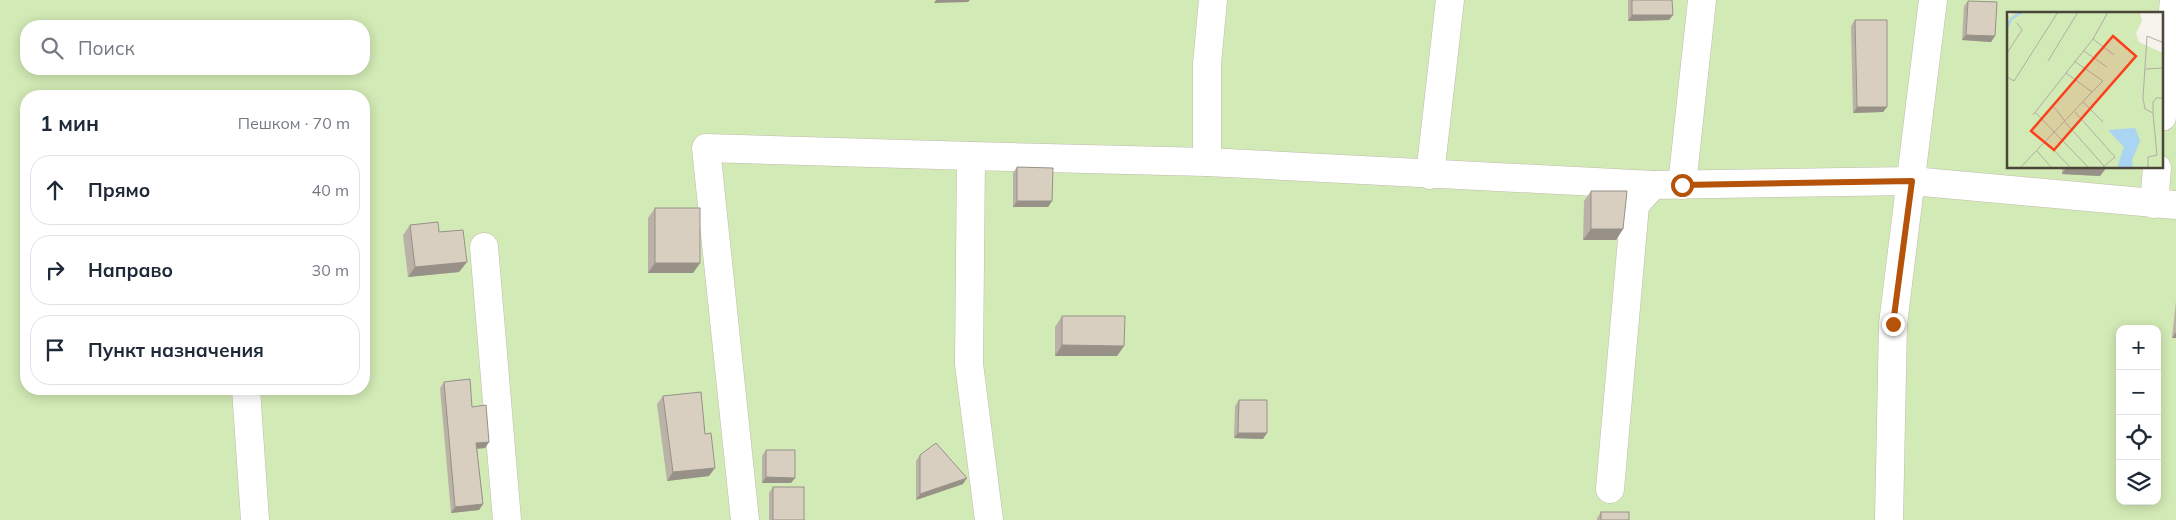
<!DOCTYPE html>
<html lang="ru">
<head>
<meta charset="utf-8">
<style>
  body { margin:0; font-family:Mulish,sans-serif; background:#f2f2f3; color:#1f2937 }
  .controls { position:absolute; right:15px; bottom:15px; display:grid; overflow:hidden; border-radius:10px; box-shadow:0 2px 12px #0003 }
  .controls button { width:45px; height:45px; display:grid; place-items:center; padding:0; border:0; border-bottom:1px solid #e0e1e3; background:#fff; color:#1f2937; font:25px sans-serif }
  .stop { position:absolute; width:15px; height:15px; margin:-11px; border:4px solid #b45309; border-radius:50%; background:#fff }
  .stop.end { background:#b45309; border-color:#fff; box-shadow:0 1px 5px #0008 }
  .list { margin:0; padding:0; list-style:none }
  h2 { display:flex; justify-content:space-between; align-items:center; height:65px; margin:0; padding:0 20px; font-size:21px }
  h2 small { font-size:16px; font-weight:400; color:#747a83 }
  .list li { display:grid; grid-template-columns:32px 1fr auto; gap:15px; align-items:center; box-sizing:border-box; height:70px; margin:0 10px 10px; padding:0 10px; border:1px solid #e0e1e3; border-radius:20px }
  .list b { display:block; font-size:19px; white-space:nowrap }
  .list em { font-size:16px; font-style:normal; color:#747a83 }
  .icon { flex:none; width:28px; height:28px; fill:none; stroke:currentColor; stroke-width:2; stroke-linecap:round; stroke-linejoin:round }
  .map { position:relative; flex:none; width:2176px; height:520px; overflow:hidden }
  .search { position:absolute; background:#fff; box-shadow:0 2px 12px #0003; left:20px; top:20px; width:350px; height:55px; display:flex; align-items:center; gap:12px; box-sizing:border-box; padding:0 18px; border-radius:20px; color:#747a83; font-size:19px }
  .panel { position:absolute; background:#fff; box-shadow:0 2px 12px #0003; left:20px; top:90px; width:350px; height:305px; border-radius:20px }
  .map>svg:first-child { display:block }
</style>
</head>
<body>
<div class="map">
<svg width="2176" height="520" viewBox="0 0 2176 520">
  <rect width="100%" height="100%" fill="#f6f3ec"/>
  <!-- green -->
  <path fill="#d2eab5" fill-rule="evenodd" d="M0,0H2176V520H0ZM2008,14H2162V168H2008ZM26,26H364V69H26ZM26,96H364V389H26ZM2120,329H2157V501H2120Z"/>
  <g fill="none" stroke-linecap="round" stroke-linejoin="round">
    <!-- minor casing -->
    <g stroke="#c2bbae" stroke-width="29">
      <g id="minor">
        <path d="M2162,117L2174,0"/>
        <path d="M1207,162V64L1213,0"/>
        <path d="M1430,175L1450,0"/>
        <path d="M1682,185L1702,0"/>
        <path d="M2154,204L2157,168"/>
        <path d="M484,247L507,520"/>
        <path d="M246,389L255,520"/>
        <path d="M1610,489L1635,205L1653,185"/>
        <path d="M745,520L706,148L971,156"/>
        <path d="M989,520L969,364L971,156L1207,162L1653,185L1912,181L2176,205"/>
        <path d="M1889,520L1893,324L1933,0"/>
      </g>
    </g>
    <!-- minor -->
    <use href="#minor" stroke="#fff" stroke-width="28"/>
  </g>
  <!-- wall -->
  <g fill="#bab2a6">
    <path d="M1628,0H1672L1669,20L1628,21Z"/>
    <path d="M1968,1L1991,42L1962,40L1964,6Z"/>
    <path d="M1855,20L1887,107L1883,112L1853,113L1851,26Z"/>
    <path d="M1017,167L1052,201L1048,207H1013V173Z"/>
    <path d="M2062,168H2106L2100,176L2062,174Z"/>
    <path d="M1591,191L1623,229L1616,240H1583L1584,201Z"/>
    <path d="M655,208L700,263L693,273H648V218Z"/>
    <path d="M410,225L439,232L467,262L459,272L408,277L403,235Z"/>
    <path d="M2176,301V338H2172Z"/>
    <path d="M1062,316L1124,346L1117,356H1055V327Z"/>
    <path d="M444,382L472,407L489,442L485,448L477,449L483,504L479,510L451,513L440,388Z"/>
    <path d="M663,396L705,434L709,476L667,481L657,404Z"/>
    <path d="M1239,400L1263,439L1234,438L1235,406Z"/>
    <path d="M766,450L795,478L791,483H762V456Z"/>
    <path d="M920,455L963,484L916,500V461Z"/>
    <path d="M773,487L804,520H769V493Z"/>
    <path d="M1601,512L1629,520H1597V518Z"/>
  </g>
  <!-- shaded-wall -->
  <g fill="#979187">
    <path d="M936,0H970L968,2L934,3Z"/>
    <path d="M1632,15H1673L1669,20L1628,21Z"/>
    <path d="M1966,35L1995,36L1991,42L1962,40Z"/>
    <path d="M1857,107H1887L1883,112L1853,113Z"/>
    <path d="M2066,168H2106L2100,176L2062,174Z"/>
    <path d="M1017,201H1052L1048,207H1013Z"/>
    <path d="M1591,229H1623L1616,240H1583Z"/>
    <path d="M467,262L459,272L408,277L415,267Z"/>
    <path d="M655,263H700L693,273H648Z"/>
    <path d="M2176,332V338H2172Z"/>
    <path d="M1062,345L1124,346L1117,356H1055Z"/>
    <path d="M1238,433H1267L1263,439L1234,438Z"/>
    <path d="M489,442L485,448L472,449L476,443Z"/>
    <path d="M715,468L709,476L667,481L673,472Z"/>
    <path d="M766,477L795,478L791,483H762Z"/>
    <path d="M967,478L963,484L916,500L920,494Z"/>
    <path d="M483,504L479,510L451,513L455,507Z"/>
  </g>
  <!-- building -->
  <g fill="#d8cfc1" stroke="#979187">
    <path d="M1632,0H1672L1673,15H1632Z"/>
    <path d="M1968,1L1997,2L1995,36L1966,35Z"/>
    <path d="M1855,20H1887V107H1857Z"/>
    <path d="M1017,167L1053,168L1052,201H1017Z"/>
    <path d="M1591,191H1627L1623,229H1591Z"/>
    <rect x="655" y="208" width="45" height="55"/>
    <path d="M438,222L439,232L463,230L467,262L415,267L410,225Z"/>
    <path d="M1062,316H1125L1124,346L1062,345Z"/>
    <path d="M470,379L472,407L486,405L489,442L476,443L483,504L455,507L444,382Z"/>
    <path d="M701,392L705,434L711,433L715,468L673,472L663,396Z"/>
    <path d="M1239,400H1267V433H1238Z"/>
    <path d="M936,443L967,478L920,494V455Z"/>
    <path d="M766,450H795V478L766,477Z"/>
    <rect x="773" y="487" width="31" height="33"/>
    <rect x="1601" y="512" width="28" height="8"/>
  </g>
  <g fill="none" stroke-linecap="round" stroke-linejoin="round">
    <!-- route -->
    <path stroke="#b45309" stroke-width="6" d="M1682,185L1912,181L1893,324"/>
  </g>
  <!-- overview -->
  <g transform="translate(2007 12)">
    <rect width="156" height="156" fill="#f6f3ec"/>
    <path d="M8,0H133L135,9L129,21L132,30L156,41V156H0V5Z" fill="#d2eab5"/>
    <path d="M128,116L133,129L125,148L126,156H110L117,135L101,118Z" fill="#a9d4f2"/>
    <path fill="none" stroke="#a9d4f2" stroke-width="2.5" d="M0,16L4,7L15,0"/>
    <path fill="none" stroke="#b2ada4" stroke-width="1" d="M86,27L107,43M77,39L100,55M0,41L15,18L10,11M41,49L71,0M67,49L96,69L85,80M138,57L157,56M0,65L7,69L51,0M76,90L96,110M47,95L58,109M28,100L82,156M68,100L108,145L95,156M146,101V90L149,86H156M26,103L59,61M58,110L97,154M39,130L64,156M30,139L45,156M13,156L85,80L59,61L86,27L101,0M141,156V145L150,143L146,101L138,97L136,86L140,24L157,31"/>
    <path fill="#fc3f1d" fill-opacity="0.15" stroke="#fc3f1d" stroke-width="2.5" d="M106,24L129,44L47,138L24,119Z"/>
    <rect width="156" height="156" fill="none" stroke="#4b4439" stroke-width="2.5"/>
  </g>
</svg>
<div class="controls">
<button>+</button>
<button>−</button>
<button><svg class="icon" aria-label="locate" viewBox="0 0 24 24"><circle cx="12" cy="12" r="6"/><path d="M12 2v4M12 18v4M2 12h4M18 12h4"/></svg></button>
<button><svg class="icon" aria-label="layers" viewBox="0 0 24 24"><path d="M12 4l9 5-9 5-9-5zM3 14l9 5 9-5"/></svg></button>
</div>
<div class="stop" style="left:1682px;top:185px"></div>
<div class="stop end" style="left:1893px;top:324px"></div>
<div class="search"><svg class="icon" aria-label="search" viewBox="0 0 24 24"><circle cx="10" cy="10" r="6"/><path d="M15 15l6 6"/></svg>Поиск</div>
<section class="panel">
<h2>1 мин<small>Пешком · 70 m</small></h2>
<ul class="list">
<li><svg class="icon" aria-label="ahead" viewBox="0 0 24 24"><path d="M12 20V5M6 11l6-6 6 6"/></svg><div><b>Прямо</b></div><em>40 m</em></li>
<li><svg class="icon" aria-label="right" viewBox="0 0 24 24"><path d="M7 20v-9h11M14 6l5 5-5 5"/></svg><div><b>Направо</b></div><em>30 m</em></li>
<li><svg class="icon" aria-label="arrive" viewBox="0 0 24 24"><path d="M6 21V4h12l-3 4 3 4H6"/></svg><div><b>Пункт назначения</b></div></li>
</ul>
</section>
</div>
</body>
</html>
